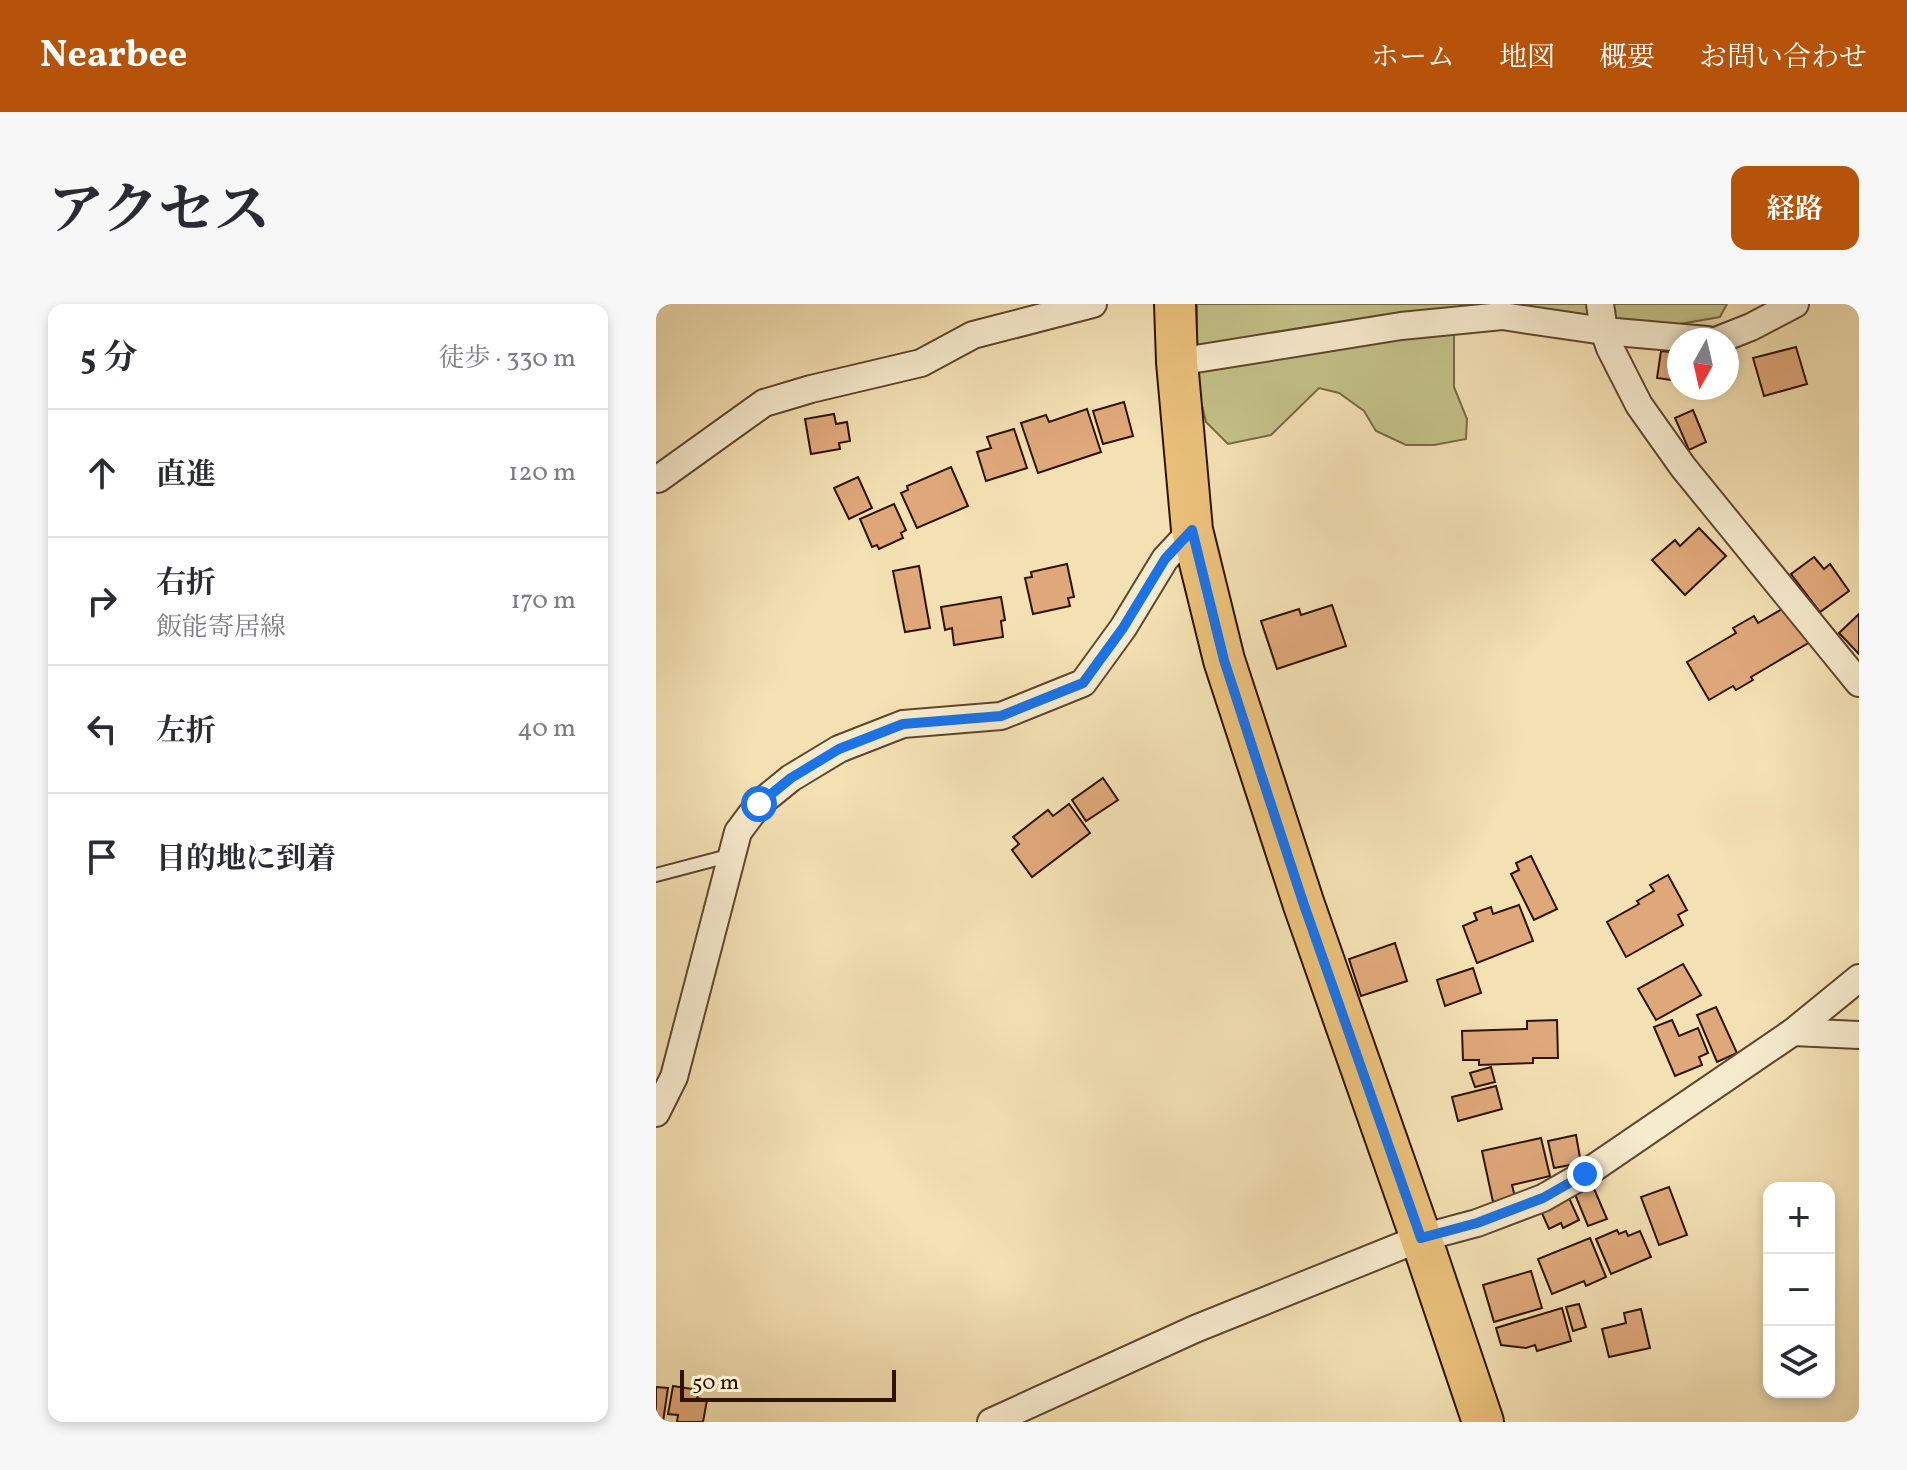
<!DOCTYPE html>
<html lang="ja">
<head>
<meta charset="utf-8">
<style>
  body { margin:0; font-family:Vollkorn,"Noto Serif JP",serif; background:#f7f7f7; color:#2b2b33 }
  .controls { position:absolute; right:24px; bottom:24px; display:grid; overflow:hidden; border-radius:16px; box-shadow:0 4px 12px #0003 }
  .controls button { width:72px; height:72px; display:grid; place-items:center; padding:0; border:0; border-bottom:2px solid #e1e1e2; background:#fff; color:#2b2b33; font:40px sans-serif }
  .compass { position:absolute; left:1011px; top:24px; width:72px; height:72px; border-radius:50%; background:#fff; box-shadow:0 4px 12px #0003; rotate:188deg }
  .scale { position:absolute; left:24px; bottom:20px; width:216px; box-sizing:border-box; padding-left:8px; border:4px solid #2e1300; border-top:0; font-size:22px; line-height:28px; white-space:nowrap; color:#2e1300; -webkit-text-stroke:6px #f7ebce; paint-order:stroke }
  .stop { position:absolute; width:24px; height:24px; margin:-18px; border:6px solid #1a73e8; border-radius:50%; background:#fff }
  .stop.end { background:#1a73e8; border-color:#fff; box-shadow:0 2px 8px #0008 }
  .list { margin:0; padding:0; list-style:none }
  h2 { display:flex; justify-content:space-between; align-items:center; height:104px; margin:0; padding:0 32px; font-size:34px }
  h2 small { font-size:26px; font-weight:400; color:#7c7c81 }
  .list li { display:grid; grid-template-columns:52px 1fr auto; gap:24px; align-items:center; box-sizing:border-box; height:128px; padding:0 32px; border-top:2px solid #e1e1e2 }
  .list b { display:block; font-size:30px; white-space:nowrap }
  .list p { margin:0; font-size:26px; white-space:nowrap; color:#7c7c81 }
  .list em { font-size:26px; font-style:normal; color:#7c7c81 }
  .icon { flex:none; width:44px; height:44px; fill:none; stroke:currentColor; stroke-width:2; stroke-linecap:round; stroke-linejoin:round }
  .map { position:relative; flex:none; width:1203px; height:1118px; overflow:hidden; border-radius:16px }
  header { display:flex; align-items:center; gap:48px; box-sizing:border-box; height:112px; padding:0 40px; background:#b45309; color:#fff }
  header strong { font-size:38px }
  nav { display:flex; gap:44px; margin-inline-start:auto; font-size:28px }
  .intro { display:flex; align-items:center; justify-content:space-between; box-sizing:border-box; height:192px; padding:0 48px }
  h1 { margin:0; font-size:56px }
  .button { padding:20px 36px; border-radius:16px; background:#b45309; color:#fff; font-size:28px; font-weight:700 }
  main { display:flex; gap:48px; padding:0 48px }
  aside { flex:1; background:#fff; border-radius:16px; box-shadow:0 4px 12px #0003 }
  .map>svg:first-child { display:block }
</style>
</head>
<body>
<header>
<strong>Nearbee</strong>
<nav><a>ホーム</a><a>地図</a><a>概要</a><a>お問い合わせ</a></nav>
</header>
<div class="intro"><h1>アクセス</h1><a class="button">経路</a></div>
<main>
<aside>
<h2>5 分<small>徒歩 · 330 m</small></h2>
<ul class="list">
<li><svg class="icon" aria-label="ahead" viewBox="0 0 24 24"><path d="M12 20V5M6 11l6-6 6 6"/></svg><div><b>直進</b></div><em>120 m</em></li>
<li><svg class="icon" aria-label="right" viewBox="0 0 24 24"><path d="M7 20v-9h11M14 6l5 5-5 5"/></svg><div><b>右折</b><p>飯能寄居線</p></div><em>170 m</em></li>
<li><svg class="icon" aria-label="left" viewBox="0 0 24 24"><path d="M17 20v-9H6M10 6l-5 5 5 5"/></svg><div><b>左折</b></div><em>40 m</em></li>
<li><svg class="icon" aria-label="arrive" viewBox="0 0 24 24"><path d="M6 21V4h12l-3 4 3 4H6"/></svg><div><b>目的地に到着</b></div></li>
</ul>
</aside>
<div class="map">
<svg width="1203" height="1118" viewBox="0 0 1203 1118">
  <rect width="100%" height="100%" fill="#f3e0b3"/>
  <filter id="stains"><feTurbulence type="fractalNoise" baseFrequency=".0025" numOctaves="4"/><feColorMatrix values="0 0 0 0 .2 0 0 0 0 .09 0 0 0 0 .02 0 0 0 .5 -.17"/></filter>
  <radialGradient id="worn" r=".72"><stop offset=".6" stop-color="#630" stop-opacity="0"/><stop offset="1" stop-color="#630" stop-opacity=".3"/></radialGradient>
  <!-- green -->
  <path fill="#c3c087" stroke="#786a44" stroke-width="2" d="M541,0H1071L1064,13L1018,21L798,26V83L811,115L810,135L778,141H750L720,127L708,107L683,89L663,84L615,131L572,140L550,118L541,81Z"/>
  <!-- building -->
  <g fill="#dfa87a" stroke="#2e1300" stroke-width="2">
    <path d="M1140,43L1151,80L1108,92L1097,54Z"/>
    <path d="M1005,47L1023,49V77L1001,74Z"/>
    <path d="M468,98L477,132L447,140L437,107Z"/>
    <path d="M431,105L445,148L382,169L365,119L390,111L393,118Z"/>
    <path d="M1037,106L1050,138L1033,146L1019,114Z"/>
    <path d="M178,110L180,120L191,118L194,137L183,139L184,145L155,150L149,115Z"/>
    <path d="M358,125L371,164L330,177L321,148L335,144L331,133Z"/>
    <path d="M295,163L312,202L261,224L245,189L252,186L251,182Z"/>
    <path d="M202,173L216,204L193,215L178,184Z"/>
    <path d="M238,200L250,226L245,229L247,234L223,245L221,241L216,243L204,215Z"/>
    <path d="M1043,224L1070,252L1029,291L996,256L1019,236L1024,242Z"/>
    <path d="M1158,253L1168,265L1174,260L1193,287L1164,308L1135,270Z"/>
    <path d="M411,260L418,293L412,294L414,302L377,310L369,274L376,273L375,268Z"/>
    <path d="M263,262L274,324L249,328L237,267Z"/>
    <path d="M345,293L349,316L345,317L347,333L298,341L296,324L289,326L285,303Z"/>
    <path d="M676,301L690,342L621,365L605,317L643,305L645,311Z"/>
    <path d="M1133,301L1154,338L1095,373L1097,376L1080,386L1077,382L1053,396L1031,358L1080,329L1077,324L1098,312L1102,319Z"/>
    <path d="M1203,310V350L1183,329Z"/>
    <path d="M447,474L462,496L430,517L416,496Z"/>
    <path d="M413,500L434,529L376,573L356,546L363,540L357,533L392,506L397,512Z"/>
    <path d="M875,552L901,605L878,616L855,570L863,566L860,559Z"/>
    <path d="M1012,571L1031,606L1022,611L1027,621L970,653L951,618L983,600L981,597L998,587L994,581Z"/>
    <path d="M863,601L877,637L821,659L807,622L821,616L818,609L835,603L837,610Z"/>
    <path d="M739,639L751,677L705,692L693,655Z"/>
    <path d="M1027,660L1045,691L1000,716L982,685Z"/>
    <path d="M817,664L825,689L789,702L781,676Z"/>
    <path d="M1060,703L1081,749L1061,758L1041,711Z"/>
    <path d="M901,716L902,754H877V759L823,761V756H807L806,727L871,725V717Z"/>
    <path d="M1016,716L1023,732L1042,724L1052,749L1043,753L1046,761L1019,772L998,723Z"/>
    <path d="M835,763L839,778L819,783L814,769Z"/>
    <path d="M840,782L846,805L802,817L796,793Z"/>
    <path d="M920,831L925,859L898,864L892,837Z"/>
    <path d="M885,834L894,872L856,881L859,893L837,898L826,847Z"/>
    <path d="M936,880L951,915L932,922L918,888Z"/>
    <path d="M1013,883L1031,931L1003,941L985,893Z"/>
    <path d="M913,894L923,916L907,924L905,919L893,925L885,907Z"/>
    <path d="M961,926L963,930L970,927L972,932L984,927L995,953L955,970L940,935Z"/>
    <path d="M934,934L950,973L930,982L928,977L896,990L882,955Z"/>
    <path d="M875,967L886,1004L838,1018L827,981Z"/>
    <path d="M923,1000L930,1023L917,1027L910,1003Z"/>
    <path d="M906,1004L915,1037L881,1047L879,1041L870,1044L845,1041L840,1024Z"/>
    <path d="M985,1005L994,1044L953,1053L946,1025L970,1019L968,1009Z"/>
    <path d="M17,1082L43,1086L41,1094L51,1096L47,1118H21L22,1111L12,1110Z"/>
    <path d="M0,1083L12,1084L7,1118H0Z"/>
  </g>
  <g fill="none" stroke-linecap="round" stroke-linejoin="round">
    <!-- service casing -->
    <g stroke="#5f462d" stroke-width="16">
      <path id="service" d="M0,571L76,551"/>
    </g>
    <!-- minor casing -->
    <g stroke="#5f462d" stroke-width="30">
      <g id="minor">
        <path d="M944,0L948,27L954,44L983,101L1027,163L1203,379"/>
        <path d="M1062,36L1095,23L1139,0"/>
        <path d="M521,58L745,22L846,12L948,27L1051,36"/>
        <path d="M2,175L108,99L155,85L265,59L317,31L437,0"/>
        <path d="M1137,728L1203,731"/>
        <path d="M0,809L18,773L82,528L103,500L135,474L183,445L247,420L345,412L427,379L467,324L509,255L536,226"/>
        <path d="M335,1118L539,1025L765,934L821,919L887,894L929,870L1137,728L1203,674"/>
      </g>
    </g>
    <!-- primary casing -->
    <g stroke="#2e1300" stroke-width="44">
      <path id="primary" d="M519,0L521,58L536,226L568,356L648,601L765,934L827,1118"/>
    </g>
    <!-- service -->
    <use href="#service" stroke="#f7ebce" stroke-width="12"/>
    <!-- minor -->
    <use href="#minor" stroke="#f7ebce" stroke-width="26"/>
    <!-- primary -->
    <use href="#primary" stroke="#eac07a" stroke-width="40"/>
  </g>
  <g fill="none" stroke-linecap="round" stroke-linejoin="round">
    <!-- route -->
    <path stroke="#1a73e8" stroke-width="10" d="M103,500L135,474L183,445L247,420L345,412L427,379L467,324L509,255L536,226L568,356L604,467L648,601L765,934L821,919L887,894L929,870"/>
  </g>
  <rect width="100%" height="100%" filter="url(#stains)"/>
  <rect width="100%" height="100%" fill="url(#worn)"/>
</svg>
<div class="controls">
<button>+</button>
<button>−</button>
<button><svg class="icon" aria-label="layers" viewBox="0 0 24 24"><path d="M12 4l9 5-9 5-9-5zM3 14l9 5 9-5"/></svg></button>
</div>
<svg class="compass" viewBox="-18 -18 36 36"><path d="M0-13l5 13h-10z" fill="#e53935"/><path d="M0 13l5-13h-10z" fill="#7c7c81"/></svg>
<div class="scale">50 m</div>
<div class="stop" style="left:103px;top:500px"></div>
<div class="stop end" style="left:929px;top:870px"></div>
</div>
</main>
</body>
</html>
